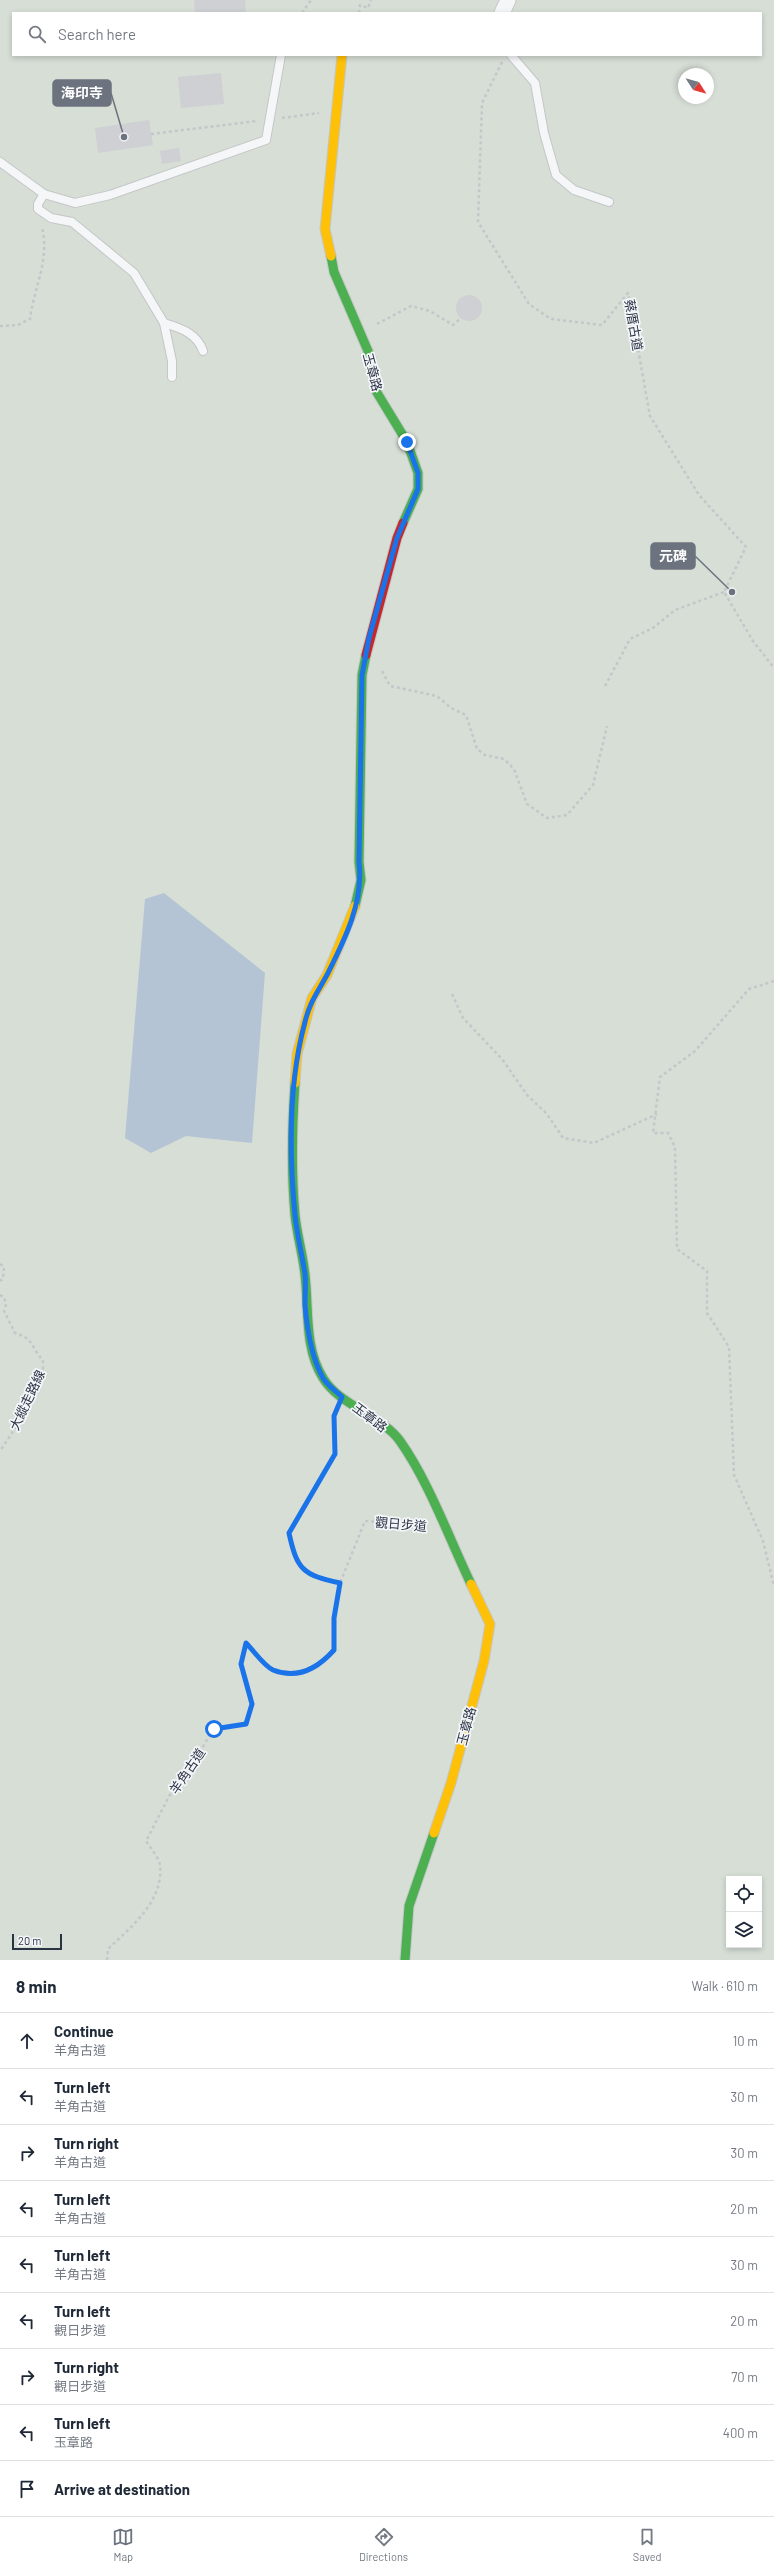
<!DOCTYPE html>
<html lang="en">
<head>
<meta charset="utf-8">
<style>
  body { margin:0; font-family:Barlow,"Noto Sans TC",sans-serif; background:#f2f2f3; color:#1f2937 }
  .controls { position:absolute; right:12px; bottom:12px; display:grid; overflow:hidden; border-radius:0px; box-shadow:0 2px 6px #0003 }
  .controls button { width:36px; height:36px; display:grid; place-items:center; padding:0; border:0; border-bottom:1px solid #e0e1e3; background:#fff; color:#1f2937; font:20px sans-serif }
  .compass { position:absolute; left:678px; top:68px; width:36px; height:36px; border-radius:50%; background:#fff; box-shadow:0 2px 6px #0003; rotate:126deg }
  .scale { position:absolute; left:12px; bottom:10px; width:50px; box-sizing:border-box; padding-left:4px; border:2px solid #2b3445; border-top:0; font-size:11px; line-height:14px; white-space:nowrap; color:#2b3445; -webkit-text-stroke:3px #f4f6f9; paint-order:stroke }
  .stop { position:absolute; width:12px; height:12px; margin:-9px; border:3px solid #1a73e8; border-radius:50%; background:#fff }
  .stop.end { background:#1a73e8; border-color:#fff; box-shadow:0 1px 4px #0008 }
  .list { margin:0; padding:0; list-style:none }
  h2 { display:flex; justify-content:space-between; align-items:center; height:52px; margin:0; padding:0 16px; font-size:17px }
  h2 small { font-size:13px; font-weight:400; color:#747a83 }
  .list li { display:grid; grid-template-columns:26px 1fr auto; gap:12px; align-items:center; box-sizing:border-box; height:56px; padding:0 16px; border-top:1px solid #e0e1e3 }
  .list b { display:block; font-size:15px; white-space:nowrap }
  .list p { margin:0; font-size:13px; white-space:nowrap; color:#747a83 }
  .list em { font-size:13px; font-style:normal; color:#747a83 }
  .icon { flex:none; width:22px; height:22px; fill:none; stroke:currentColor; stroke-width:2; stroke-linecap:round; stroke-linejoin:round }
  .map { position:relative; flex:none; width:774px; height:1960px; overflow:hidden }
  .search { position:absolute; background:#fff; box-shadow:0 2px 6px #0003; left:12px; right:12px; top:12px; height:44px; display:flex; align-items:center; gap:10px; box-sizing:border-box; padding:0 14px; border-radius:0px; color:#747a83; font-size:15px }
  .sheet { height:556px; background:#fff }
  nav { display:flex; justify-content:space-around; align-items:center; box-sizing:border-box; height:56px; border-top:1px solid #e0e1e3; background:#fff; font-size:11px; color:#747a83 }
  nav a { display:grid; justify-items:center; gap:2px }
  nav .on { color:#6c737f }
  .map>svg:first-child { display:block }
</style>
</head>
<body>
<div class="map">
<svg width="774" height="1960" viewBox="0 0 774 1960">
  <rect width="100%" height="100%" fill="#e6e8ea"/>
  <!-- green -->
  <path fill="#d6ded6" fill-rule="evenodd" d="M0,0H774V1960H0ZM13,13H761V55H13ZM684,74H708V98H684ZM729,1879H759V1945H729Z"/>
  <!-- water -->
  <path fill="#b4c4d5" d="M164,893L265,973L252,1143L186,1136L151,1153L125,1138L145,899Z"/>
  <!-- building -->
  <g fill="#ced0d3">
    <path d="M194,0H245L246,13H195Z"/>
    <path d="M221,73L224,104L181,108L178,77Z"/>
    <path d="M149,120L153,145L98,153L95,128Z"/>
    <path d="M179,148L181,161L162,164L160,151Z"/>
    <circle cx="469" cy="308" r="13"/>
  </g>
  <g fill="none" stroke-linecap="round" stroke-linejoin="round">
    <!-- lane casing -->
    <g stroke="#c4c6c8" stroke-width="10">
      <g id="lane">
        <path d="M511,55L535,83L544,133L556,175L574,190L609,202"/>
        <path d="M0,162L44,194L75,203L110,195L266,140L281,55"/>
        <path d="M44,194L38,204V209L51,218L72,222L134,273L164,323C180,328 197,333 203,351"/>
        <path d="M164,323L172,361V377"/>
      </g>
    </g>
    <!-- street casing -->
    <g stroke="#c4c6c8" stroke-width="17">
      <path id="street" d="M502,13L508,0"/>
    </g>
    <!-- fast casing -->
    <g stroke="#c4c6c8" stroke-width="11">
      <g id="fast">
        <path d="M331,256L334,272L371,358L376,391L407,442L418,473V489L403,523"/>
        <path d="M355,906L361,880L359,862L362,675L366,655"/>
        <path d="M295,1083C292,1127 291,1171 295,1215C297,1235 303,1255 305,1275C309,1308 304,1348 323,1378C339,1405 382,1416 400,1441C429,1482 449,1538 471,1584"/>
        <path d="M405,1960L409,1906L434,1833"/>
      </g>
    </g>
    <!-- slow casing -->
    <g stroke="#c4c6c8" stroke-width="11">
      <g id="slow">
        <path d="M331,256L325,229L342,55"/>
        <path d="M295,1083L297,1054L312,998L327,975L355,906"/>
        <path d="M434,1833L451,1783L484,1661L490,1624L471,1584"/>
      </g>
    </g>
    <!-- jam casing -->
    <g stroke="#c4c6c8" stroke-width="11">
      <path id="jam" d="M366,655L397,538L403,523"/>
    </g>
    <!-- path -->
    <g stroke="#c5c6ca" stroke-width="2.5" stroke-dasharray="3 3" stroke-linecap="butt">
      <path d="M302,13L311,0"/>
      <path d="M359,13L360,5L368,8L371,0"/>
      <path d="M502,62L482,103L478,222L529,304L551,319L602,325L628,293L650,416L699,495L746,547L724,592L753,641L774,668"/>
      <path d="M282,118L319,113"/>
      <path d="M151,134L257,121"/>
      <path d="M377,324L411,306L430,311L453,325L461,318"/>
      <path d="M0,326L18,325L30,319C34,287 50,260 42,227"/>
      <path d="M382,671L390,686L437,696L451,708L466,715L477,749L485,755L504,759L514,769L527,804L547,818L567,815L593,785L607,726"/>
      <path d="M605,686L630,639L653,628L675,610L724,592"/>
      <path d="M774,981L749,989L695,1051L660,1077L653,1133H668L675,1147L677,1249L707,1271V1313L729,1347L734,1475L763,1541L774,1586"/>
      <path d="M452,994L463,1018L502,1059L527,1095L547,1114L563,1138L594,1143L657,1114"/>
      <path d="M0,1264L4,1267L3,1279L0,1281"/>
      <path d="M0,1295L4,1297L6,1305L4,1311L15,1333C35,1339 30,1347 43,1360V1369L16,1427L0,1451"/>
      <path d="M334,1415L335,1454L289,1533C297,1569 303,1575 340,1583L365,1521L422,1526"/>
      <path d="M107,1960L108,1949C131,1927 164,1901 160,1865C159,1858 150,1847 146,1841L176,1783L194,1763L213,1729L246,1724L252,1704L241,1664L246,1643C254,1651 264,1666 273,1670C298,1680 318,1668 334,1650V1618L340,1583"/>
    </g>
    <!-- lane -->
    <use href="#lane" stroke="#f5f6f7" stroke-width="8"/>
    <!-- street -->
    <use href="#street" stroke="#f5f6f7" stroke-width="15"/>
    <!-- fast -->
    <use href="#fast" stroke="#4caf50" stroke-width="9"/>
    <!-- slow -->
    <use href="#slow" stroke="#ffc107" stroke-width="9"/>
    <!-- jam -->
    <use href="#jam" stroke="#c62828" stroke-width="9"/>
  </g>
  <g fill="none" stroke-linecap="round" stroke-linejoin="round">
    <!-- route -->
    <path stroke="#1a73e8" stroke-width="5" d="M214,1729L246,1724L252,1704L241,1664L246,1643C254,1651 264,1666 273,1670C298,1680 318,1668 334,1650V1618L340,1583C303,1575 297,1570 289,1533L335,1454L334,1416L342,1397C336,1391 327,1385 323,1378C311,1357 307,1328 305,1305C305,1295 306,1284 305,1274C302,1254 297,1235 295,1215C289,1152 288,1084 305,1022C310,1001 318,992 328,973C345,939 364,901 359,862L362,675L369,638L397,538L418,489V473L407,442"/>
  </g>
  <g text-anchor="middle" stroke-width="3.5" stroke-linejoin="round" paint-order="stroke">
    <!-- street labels -->
    <g font-size="13" fill="#2b3445" stroke="#f4f6f9">
      <text transform="translate(634 325) rotate(80)" y="5">蔡厝古道</text>
      <text transform="translate(373 372) rotate(75)" y="5">玉章路</text>
      <text transform="translate(27 1400) rotate(-65)" y="5">大縱走路線</text>
      <text transform="translate(370 1417) rotate(37)" y="5">玉章路</text>
      <text transform="translate(401 1524) rotate(5)" y="5">觀日步道</text>
      <text transform="translate(466 1726) rotate(-75)" y="5">玉章路</text>
      <text transform="translate(187 1771) rotate(-56)" y="5">羊角古道</text>
    </g>
  </g>
  <!-- callouts -->
  <path fill="none" stroke="#6c737f" stroke-width="1.5" d="M124 137L111 93M732 592L695 556"/>
  <g fill="#6c737f" stroke="#f4f6f9" stroke-width="1.5">
    <circle cx="124" cy="137" r="4"/>
    <circle cx="732" cy="592" r="4"/>
  </g>
  <g fill="#6c737f" stroke="#6c737f" stroke-width="1.5">
    <rect x="53" y="80" width="58" height="26" rx="4"/>
    <rect x="651" y="543" width="44" height="26" rx="4"/>
  </g>
  <g font-size="14" text-anchor="middle" font-weight="bold" fill="#fff">
    <text x="82" y="98">海印寺</text>
    <text x="673" y="561">元碑</text>
  </g>
</svg>
<div class="controls">
<button><svg class="icon" aria-label="locate" viewBox="0 0 24 24"><circle cx="12" cy="12" r="6"/><path d="M12 2v4M12 18v4M2 12h4M18 12h4"/></svg></button>
<button><svg class="icon" aria-label="layers" viewBox="0 0 24 24"><path d="M12 4l9 5-9 5-9-5zM3 14l9 5 9-5"/></svg></button>
</div>
<svg class="compass" viewBox="-18 -18 36 36"><path d="M0-13l5 13h-10z" fill="#e53935"/><path d="M0 13l5-13h-10z" fill="#747a83"/></svg>
<div class="scale">20 m</div>
<div class="stop" style="left:214px;top:1729px"></div>
<div class="stop end" style="left:407px;top:442px"></div>
<div class="search"><svg class="icon" aria-label="search" viewBox="0 0 24 24"><circle cx="10" cy="10" r="6"/><path d="M15 15l6 6"/></svg>Search here</div>
</div>
<section class="sheet">
<h2>8 min<small>Walk · 610 m</small></h2>
<ul class="list">
<li><svg class="icon" aria-label="ahead" viewBox="0 0 24 24"><path d="M12 20V5M6 11l6-6 6 6"/></svg><div><b>Continue</b><p>羊角古道</p></div><em>10 m</em></li>
<li><svg class="icon" aria-label="left" viewBox="0 0 24 24"><path d="M17 20v-9H6M10 6l-5 5 5 5"/></svg><div><b>Turn left</b><p>羊角古道</p></div><em>30 m</em></li>
<li><svg class="icon" aria-label="right" viewBox="0 0 24 24"><path d="M7 20v-9h11M14 6l5 5-5 5"/></svg><div><b>Turn right</b><p>羊角古道</p></div><em>30 m</em></li>
<li><svg class="icon" aria-label="left" viewBox="0 0 24 24"><path d="M17 20v-9H6M10 6l-5 5 5 5"/></svg><div><b>Turn left</b><p>羊角古道</p></div><em>20 m</em></li>
<li><svg class="icon" aria-label="left" viewBox="0 0 24 24"><path d="M17 20v-9H6M10 6l-5 5 5 5"/></svg><div><b>Turn left</b><p>羊角古道</p></div><em>30 m</em></li>
<li><svg class="icon" aria-label="left" viewBox="0 0 24 24"><path d="M17 20v-9H6M10 6l-5 5 5 5"/></svg><div><b>Turn left</b><p>觀日步道</p></div><em>20 m</em></li>
<li><svg class="icon" aria-label="right" viewBox="0 0 24 24"><path d="M7 20v-9h11M14 6l5 5-5 5"/></svg><div><b>Turn right</b><p>觀日步道</p></div><em>70 m</em></li>
<li><svg class="icon" aria-label="left" viewBox="0 0 24 24"><path d="M17 20v-9H6M10 6l-5 5 5 5"/></svg><div><b>Turn left</b><p>玉章路</p></div><em>400 m</em></li>
<li><svg class="icon" aria-label="arrive" viewBox="0 0 24 24"><path d="M6 21V4h12l-3 4 3 4H6"/></svg><div><b>Arrive at destination</b></div></li>
</ul>
</section>
<nav>
<a class="on"><svg class="icon" aria-label="map" viewBox="0 0 24 24"><path d="M3 6l6-2 6 2 6-2v14l-6 2-6-2-6 2zM9 4v14M15 6v14"/></svg>Map</a>
<a><svg class="icon" aria-label="directions" viewBox="0 0 24 24"><path d="M12 3l9 9-9 9-9-9zM9 14v-3h6M13 9l2 2-2 2"/></svg>Directions</a>
<a><svg class="icon" aria-label="saved" viewBox="0 0 24 24"><path d="M7 4h10v16l-5-4-5 4z"/></svg>Saved</a>
</nav>
</body>
</html>
